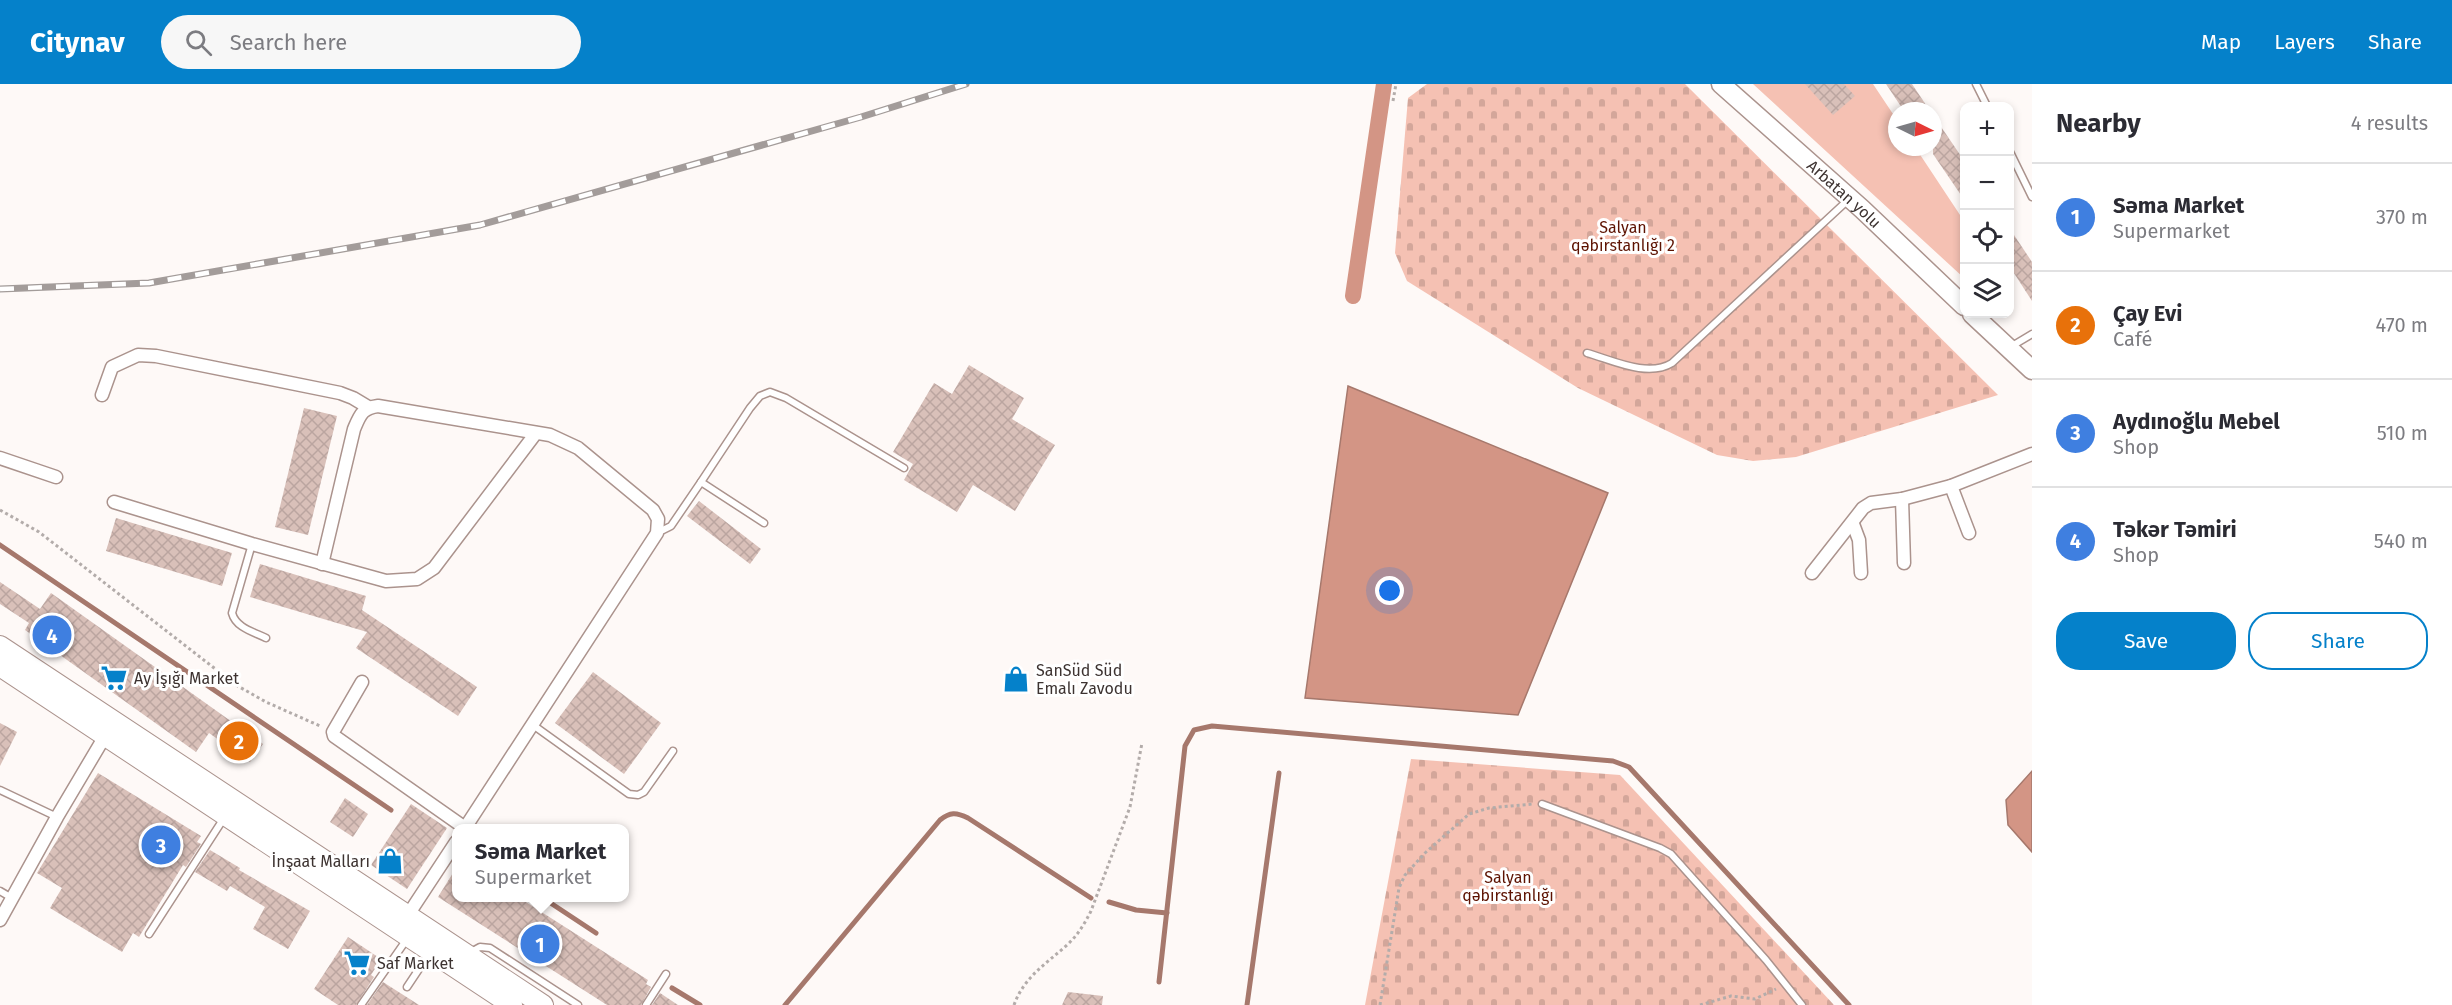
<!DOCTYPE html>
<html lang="en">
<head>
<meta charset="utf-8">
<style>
  body { margin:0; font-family:"Fira Sans",sans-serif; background:#f7f7f7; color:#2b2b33 }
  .controls { position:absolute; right:18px; top:18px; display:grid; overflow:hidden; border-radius:12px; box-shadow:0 3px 9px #0003 }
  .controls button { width:54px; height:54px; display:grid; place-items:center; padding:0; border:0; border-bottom:2px solid #e1e1e2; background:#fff; color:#2b2b33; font:30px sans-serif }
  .compass { position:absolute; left:1888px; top:18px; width:54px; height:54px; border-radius:50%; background:#fff; box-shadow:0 3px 9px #0003; rotate:95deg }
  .you { position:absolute; left:1390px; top:507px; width:21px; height:21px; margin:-15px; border:4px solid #fff; border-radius:50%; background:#1a73e8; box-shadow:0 0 0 9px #1a73e833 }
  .badge { display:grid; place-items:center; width:39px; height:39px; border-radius:50%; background:#0581ca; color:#fff; font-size:20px; font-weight:700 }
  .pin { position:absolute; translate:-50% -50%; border:3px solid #fff; box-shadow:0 2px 6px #0006 }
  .popup { position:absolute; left:452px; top:740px; width:177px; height:78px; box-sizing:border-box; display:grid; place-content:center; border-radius:12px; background:#fff; filter:drop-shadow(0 2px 4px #0005); font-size:20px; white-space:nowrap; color:#7c7c81 }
  .popup b { font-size:22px; color:#2b2b33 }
  .popup::after { content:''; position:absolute; left:50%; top:100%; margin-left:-12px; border:12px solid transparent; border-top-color:#fff }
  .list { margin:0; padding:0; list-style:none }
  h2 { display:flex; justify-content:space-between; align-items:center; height:78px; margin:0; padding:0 24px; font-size:26px }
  h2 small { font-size:20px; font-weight:400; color:#7c7c81 }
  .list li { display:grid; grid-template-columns:39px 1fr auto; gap:18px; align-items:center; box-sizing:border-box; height:108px; padding:0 24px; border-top:2px solid #e1e1e2 }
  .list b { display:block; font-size:22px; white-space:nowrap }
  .list p { margin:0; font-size:20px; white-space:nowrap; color:#7c7c81 }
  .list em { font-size:20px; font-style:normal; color:#7c7c81 }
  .actions { display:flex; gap:12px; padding:18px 24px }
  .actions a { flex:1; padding:14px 0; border:2px solid #0581ca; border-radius:24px; text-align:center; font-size:21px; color:#0581ca }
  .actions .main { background:#0581ca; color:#fff }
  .icon { flex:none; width:33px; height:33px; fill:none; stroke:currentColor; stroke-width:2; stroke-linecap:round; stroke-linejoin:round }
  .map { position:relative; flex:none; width:2032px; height:921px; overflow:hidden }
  header { display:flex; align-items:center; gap:36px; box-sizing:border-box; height:84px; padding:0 30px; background:#0581ca; color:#fff }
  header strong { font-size:28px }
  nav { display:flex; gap:33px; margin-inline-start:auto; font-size:21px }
  .search { width:420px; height:54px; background:#f7f7f7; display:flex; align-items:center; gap:15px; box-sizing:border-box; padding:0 21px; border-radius:33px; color:#7c7c81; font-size:22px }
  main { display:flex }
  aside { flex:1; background:#fff }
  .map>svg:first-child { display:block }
</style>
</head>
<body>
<header>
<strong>Citynav</strong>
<div class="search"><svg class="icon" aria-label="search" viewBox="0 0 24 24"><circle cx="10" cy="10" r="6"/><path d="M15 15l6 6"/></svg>Search here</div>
<nav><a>Map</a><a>Layers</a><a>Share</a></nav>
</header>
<main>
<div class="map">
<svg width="2032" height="921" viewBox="0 0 2032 921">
  <defs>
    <pattern id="cemetery-stones" width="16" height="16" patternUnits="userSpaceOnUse" patternTransform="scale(1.5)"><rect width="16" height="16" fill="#f5c1b3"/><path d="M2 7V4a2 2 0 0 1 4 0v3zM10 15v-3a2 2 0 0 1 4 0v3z" fill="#d3a69a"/></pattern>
    <pattern id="building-cross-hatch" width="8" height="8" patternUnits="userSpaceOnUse" patternTransform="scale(1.5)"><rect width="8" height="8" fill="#d9c0b9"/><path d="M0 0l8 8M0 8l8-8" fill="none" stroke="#bba5a0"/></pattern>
  </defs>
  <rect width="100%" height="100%" fill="#fef9f7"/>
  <!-- green -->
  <path fill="#f5c1b3" d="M1753,0H1873L1897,36V63H1915L1964,137V194Z"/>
  <!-- cemetery -->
  <g fill="url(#cemetery-stones)">
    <path d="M1427,0H1685L1998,311L1796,373L1753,377L1717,371L1578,304L1407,197L1395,169L1408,14Z"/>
    <path d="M1411,675L1620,691L1834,921H1365Z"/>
  </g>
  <!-- water -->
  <g fill="#d39585" stroke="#a6786c" stroke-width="1.5">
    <path d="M1348,302L1608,409L1518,631L1305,614Z"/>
    <path d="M2032,687V768L2008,741L2006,716Z"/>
  </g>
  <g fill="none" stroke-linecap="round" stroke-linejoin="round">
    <!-- stream -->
    <g stroke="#a6786c" stroke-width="5">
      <path d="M0,461L391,726"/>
      <path d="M543,814L596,849"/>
      <path d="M1109,818L1136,826L1167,829"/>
      <path d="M1159,898L1185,662L1194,646L1212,642L1613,677L1629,683L1849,921"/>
      <path d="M672,904L700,921"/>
      <path d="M785,921L940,736C950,728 956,728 968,734L1091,814"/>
      <path d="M1247,921L1279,689"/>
    </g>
    <!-- canal -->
    <path stroke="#d39585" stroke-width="16" d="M1353,212L1384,0"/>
  </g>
  <!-- building -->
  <g fill="url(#building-cross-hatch)">
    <path d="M1805,0H1844L1855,12L1833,31Z"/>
    <path d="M1886,0H1912L1930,27H1904Z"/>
    <path d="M1933,31L1965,78V117L1933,70Z"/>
    <path d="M2010,145L2032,178V217L2010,183Z"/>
    <path d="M969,281L1024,314L1012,335L1055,361L1015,427L973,401L957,428L904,396L913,380L893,368L934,299L952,310Z"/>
    <path d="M304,324L337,332L308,451L275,443Z"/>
    <path d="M699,417L761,465L750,480L687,432Z"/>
    <path d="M116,434L232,469L222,502L106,467Z"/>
    <path d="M260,480L366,512L362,526L477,603L458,632L356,564L367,548L250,513Z"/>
    <path d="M0,498L40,525L51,509L263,660L250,678L209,649L196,668L25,546L29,539L0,520Z"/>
    <path d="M593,588L661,639L624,690L555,639Z"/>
    <path d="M0,639L17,648L0,682Z"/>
    <path d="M98,689L201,752L197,758L201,760L186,783L183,781L139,853L133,849L122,868L50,824L62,804L37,789Z"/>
    <path d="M345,714L368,730L353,753L330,738Z"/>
    <path d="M411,720L447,744L407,805L371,781Z"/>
    <path d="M210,766L240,784L239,786L310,827L288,865L253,845L265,823L230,802L227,807L195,788Z"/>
    <path d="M456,784V813H518L648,896L646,900L651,903L641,921H607L438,813Z"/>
    <path d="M348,853L381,875L371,891L374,893L356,921H338L314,905Z"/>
    <path d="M383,898L419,921H367Z"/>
    <path d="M1068,908L1103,912L1102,921H1062Z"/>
    <path d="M660,909L678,921H652Z"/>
  </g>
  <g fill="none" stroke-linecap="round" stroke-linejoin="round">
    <!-- service casing -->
    <g stroke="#ab938d" stroke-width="9">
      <g id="service">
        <path d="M1976,0L1987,22"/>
        <path d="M2010,68L2032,113"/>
        <path d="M2012,262L2032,250"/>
        <path d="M1587,269C1612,276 1648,294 1672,279L1847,117"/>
        <path d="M701,398L750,324L760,312L770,308L786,314L904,384"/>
        <path d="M657,449L671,442L701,398L764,439"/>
        <path d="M252,460L232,529C236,544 254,548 266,554"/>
        <path d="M533,641L629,710L638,711L644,708L673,667"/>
        <path d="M0,706L57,733"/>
        <path d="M1542,720L1660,764L1671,770L1766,876L1802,921"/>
        <path d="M0,807L12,814"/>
        <path d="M149,850L224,734"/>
        <path d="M471,868L480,863L490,864L578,921"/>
        <path d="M407,903L429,870"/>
        <path d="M361,921L407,855"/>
        <path d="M646,921L666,890"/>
      </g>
    </g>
    <!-- minor casing -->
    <g stroke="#ab938d" stroke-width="15">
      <g id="minor">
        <path d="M102,311L112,283L138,271L156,272L340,309L353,314L368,323"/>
        <path d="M0,374L56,393"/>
        <path d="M1951,402L1969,449"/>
        <path d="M1902,415L1904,479"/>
        <path d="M114,418L252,460L386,497L417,495L434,484L536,349"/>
        <path d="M1853,440L1859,456L1861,489"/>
        <path d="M322,480L354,345C360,331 362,324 378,322L550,351L578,364L653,426L658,435L657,449L465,744"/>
        <path d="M1812,489L1863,424L1871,419L1902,415L1951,402L2032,370"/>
        <path d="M362,598L333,648L334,652L465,744"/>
        <path d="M0,836L57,733L108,647"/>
        <path d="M404,837L456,758"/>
      </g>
    </g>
    <!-- secondary casing -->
    <g stroke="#ab938d" stroke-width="21">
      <g id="secondary">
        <path id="s1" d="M1721,0L1862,125L1964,222"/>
        <path d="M1972,230L2032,286"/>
      </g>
    </g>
    <!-- primary casing -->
    <g stroke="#ab938d" stroke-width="22">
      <g id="primary">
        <path d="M0,562L543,921"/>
        <path d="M0,582L512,921"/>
      </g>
    </g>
    <!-- path -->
    <g stroke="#b3acaa" stroke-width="3" stroke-dasharray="3 3" stroke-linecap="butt">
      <path d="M1393,17L1396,0"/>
      <path d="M0,426L39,448L236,601L266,618L320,642"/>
      <path d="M1014,921C1024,893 1046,880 1067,861C1078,851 1085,839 1091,827L1130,723L1142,659"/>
      <path d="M1380,921L1399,804L1405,791L1425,769L1469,730L1489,724L1533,720"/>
      <path d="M1700,921L1731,912L1755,915L1776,905"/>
    </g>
    <!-- service -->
    <use href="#service" stroke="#fff" stroke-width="6"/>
    <!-- minor -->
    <use href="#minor" stroke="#fff" stroke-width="12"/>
    <!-- secondary -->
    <use href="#secondary" stroke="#fff" stroke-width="18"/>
    <!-- primary -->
    <use href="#primary" stroke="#fff" stroke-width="20"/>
    <!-- rail casing -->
    <g stroke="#a39c9a" stroke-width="7">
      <path id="rail" d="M0,205L149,199L480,141L861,33L966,0"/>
    </g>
    <!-- rail -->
    <use href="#rail" stroke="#fff" stroke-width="4.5" stroke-dasharray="14" stroke-linecap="butt"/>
  </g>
  <!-- icons -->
  <defs>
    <g id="supermarket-bare" transform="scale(2.07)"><path d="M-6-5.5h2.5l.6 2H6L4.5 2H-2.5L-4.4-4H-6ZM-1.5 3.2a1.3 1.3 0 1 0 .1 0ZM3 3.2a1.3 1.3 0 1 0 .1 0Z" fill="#0581ca" stroke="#fff" stroke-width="2.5" paint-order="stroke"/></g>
    <g id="shop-bare" transform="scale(2.07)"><path d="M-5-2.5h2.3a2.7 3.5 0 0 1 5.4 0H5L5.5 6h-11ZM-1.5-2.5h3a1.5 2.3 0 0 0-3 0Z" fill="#0581ca" stroke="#fff" stroke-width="2.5" paint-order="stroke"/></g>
  </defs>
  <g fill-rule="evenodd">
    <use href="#supermarket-bare" x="114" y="594"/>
    <use href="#shop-bare" x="1016" y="595"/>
    <use href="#shop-bare" x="390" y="777"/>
    <use href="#supermarket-bare" x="357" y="879"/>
  </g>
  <g text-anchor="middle" stroke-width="6" stroke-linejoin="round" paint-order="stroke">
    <!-- street labels -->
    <g font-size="16" fill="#3d3331" stroke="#fff">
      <text dy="6" stroke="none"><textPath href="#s1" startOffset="165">Arbatan yolu</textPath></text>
    </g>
    <!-- park labels -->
    <g font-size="16" fill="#5d1302" stroke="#fff">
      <text x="1623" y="149">Salyan<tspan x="1623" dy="18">qəbirstanlığı 2</tspan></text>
      <text x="1508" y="799">Salyan<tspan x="1508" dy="18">qəbirstanlığı</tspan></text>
    </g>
    <!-- poi labels -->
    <g font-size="16" fill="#3d3331" stroke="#fff" text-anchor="start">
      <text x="1036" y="592">SanSüd Süd<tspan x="1036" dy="18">Emalı Zavodu</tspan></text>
      <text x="134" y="600">Ay İşığı Market</text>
      <text x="370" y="783" text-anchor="end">İnşaat Malları</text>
      <text x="377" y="885">Saf Market</text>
    </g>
  </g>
</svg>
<div class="controls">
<button>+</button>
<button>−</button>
<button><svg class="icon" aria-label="locate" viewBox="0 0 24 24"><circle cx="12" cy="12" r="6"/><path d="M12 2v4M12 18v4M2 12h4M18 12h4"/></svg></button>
<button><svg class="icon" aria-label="layers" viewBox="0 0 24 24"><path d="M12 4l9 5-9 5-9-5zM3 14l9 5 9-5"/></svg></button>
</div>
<svg class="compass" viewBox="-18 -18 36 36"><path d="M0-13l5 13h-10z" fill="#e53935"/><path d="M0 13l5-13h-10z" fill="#7c7c81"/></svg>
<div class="you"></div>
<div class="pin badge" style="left:540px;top:860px;background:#3f7fe0">1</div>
<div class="popup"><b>Səma Market</b>Supermarket</div>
<div class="pin badge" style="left:239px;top:657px;background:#e8710a">2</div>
<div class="pin badge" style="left:161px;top:761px;background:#3f7fe0">3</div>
<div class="pin badge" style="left:52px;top:551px;background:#3f7fe0">4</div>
</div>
<aside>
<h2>Nearby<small>4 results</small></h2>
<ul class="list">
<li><span class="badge" style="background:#3f7fe0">1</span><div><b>Səma Market</b><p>Supermarket</p></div><em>370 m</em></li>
<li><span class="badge" style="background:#e8710a">2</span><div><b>Çay Evi</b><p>Café</p></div><em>470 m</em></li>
<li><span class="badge" style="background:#3f7fe0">3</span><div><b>Aydınoğlu Mebel</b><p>Shop</p></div><em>510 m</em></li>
<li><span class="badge" style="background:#3f7fe0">4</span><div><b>Təkər Təmiri</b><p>Shop</p></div><em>540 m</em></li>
</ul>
<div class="actions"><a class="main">Save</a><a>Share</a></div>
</aside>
</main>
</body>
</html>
